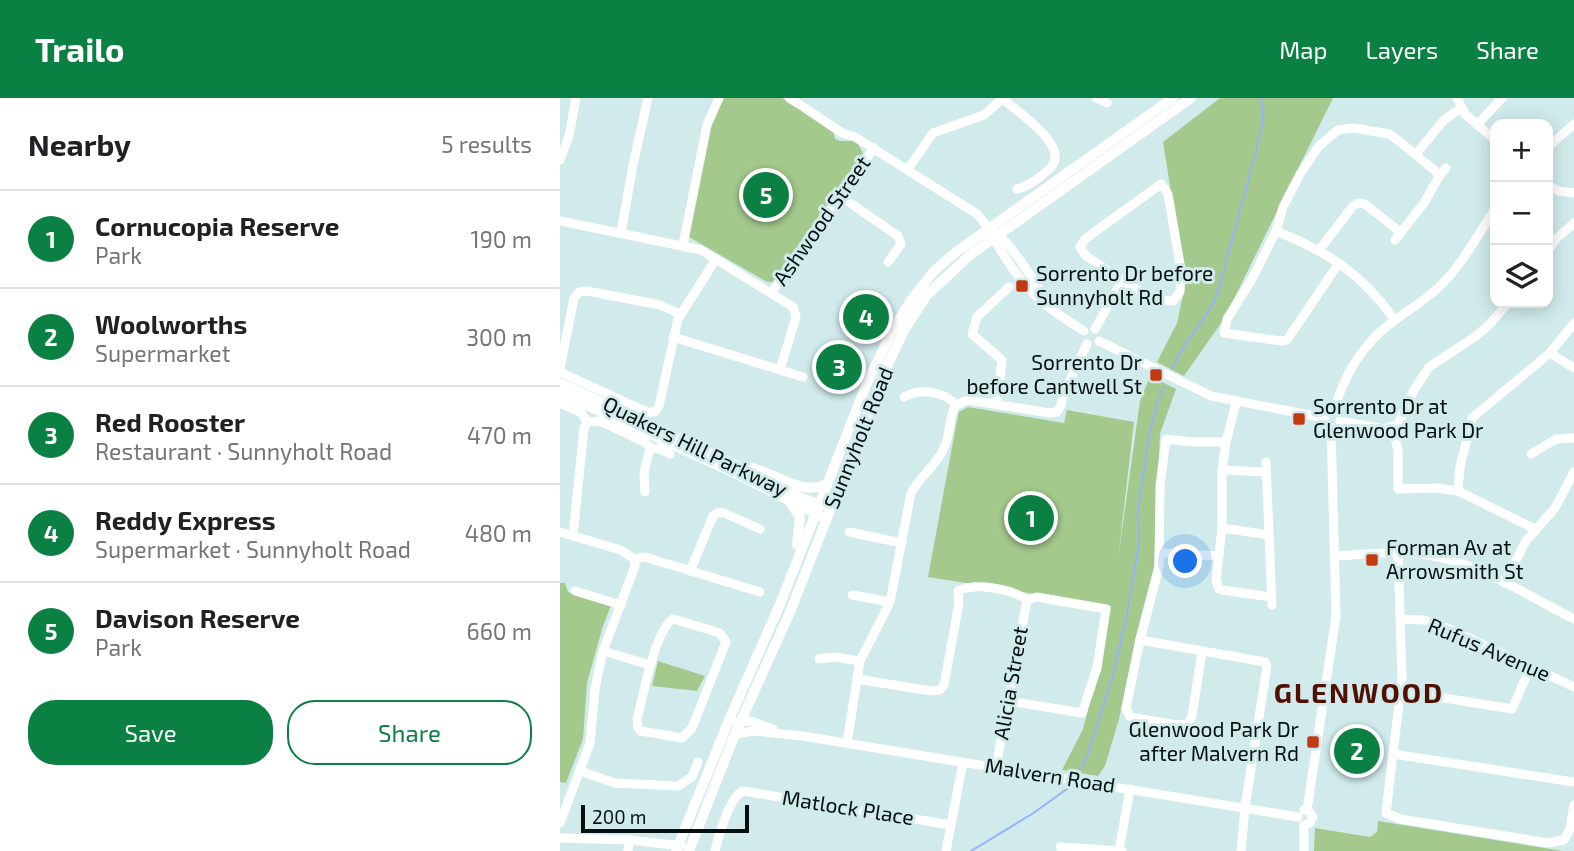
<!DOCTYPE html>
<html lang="en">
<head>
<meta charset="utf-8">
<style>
  body { margin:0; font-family:"Exo 2",sans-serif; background:#f6f6f6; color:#202124 }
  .controls { position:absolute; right:21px; top:21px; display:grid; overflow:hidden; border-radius:14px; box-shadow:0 4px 18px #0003 }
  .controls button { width:63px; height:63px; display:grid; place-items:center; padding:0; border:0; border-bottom:2px solid #e0e0e0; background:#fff; color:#202124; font:35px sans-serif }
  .scale { position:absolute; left:21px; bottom:18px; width:168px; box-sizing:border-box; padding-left:7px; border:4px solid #071010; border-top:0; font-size:19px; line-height:24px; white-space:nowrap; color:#071010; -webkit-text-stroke:5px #d1ebec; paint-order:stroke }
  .you { position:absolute; left:626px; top:464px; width:24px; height:24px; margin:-18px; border:5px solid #fff; border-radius:50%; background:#1a73e8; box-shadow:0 0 0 10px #1a73e833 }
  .badge { display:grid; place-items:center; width:46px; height:46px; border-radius:50%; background:#0b8043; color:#fff; font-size:23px; font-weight:700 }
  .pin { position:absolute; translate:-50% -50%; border:4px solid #fff; box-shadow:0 2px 7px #0006 }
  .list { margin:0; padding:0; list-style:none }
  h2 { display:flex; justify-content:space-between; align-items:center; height:91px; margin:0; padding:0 28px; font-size:30px }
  h2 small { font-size:23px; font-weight:400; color:#757577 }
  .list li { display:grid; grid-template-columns:46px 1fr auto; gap:21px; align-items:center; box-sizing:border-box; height:98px; padding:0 28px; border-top:2px solid #e0e0e0 }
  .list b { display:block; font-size:26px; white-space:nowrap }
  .list p { margin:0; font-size:23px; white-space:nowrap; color:#757577 }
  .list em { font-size:23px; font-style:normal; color:#757577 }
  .actions { display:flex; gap:14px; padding:21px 28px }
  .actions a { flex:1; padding:16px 0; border:2px solid #0b8043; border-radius:28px; text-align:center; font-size:24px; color:#0b8043 }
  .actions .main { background:#0b8043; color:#fff }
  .icon { flex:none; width:38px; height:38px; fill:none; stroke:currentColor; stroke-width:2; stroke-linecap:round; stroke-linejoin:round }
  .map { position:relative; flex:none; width:1014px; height:753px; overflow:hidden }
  header { display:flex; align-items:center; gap:42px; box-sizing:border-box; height:98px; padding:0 35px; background:#0b8043; color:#fff }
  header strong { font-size:33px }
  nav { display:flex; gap:38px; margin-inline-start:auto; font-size:24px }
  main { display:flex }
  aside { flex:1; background:#fff }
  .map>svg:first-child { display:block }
</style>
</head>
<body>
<header>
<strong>Trailo</strong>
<nav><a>Map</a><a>Layers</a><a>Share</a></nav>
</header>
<main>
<aside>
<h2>Nearby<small>5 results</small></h2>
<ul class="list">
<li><span class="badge">1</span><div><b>Cornucopia Reserve</b><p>Park</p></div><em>190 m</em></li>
<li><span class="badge">2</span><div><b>Woolworths</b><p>Supermarket</p></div><em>300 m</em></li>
<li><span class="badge">3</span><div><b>Red Rooster</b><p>Restaurant · Sunnyholt Road</p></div><em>470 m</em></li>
<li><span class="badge">4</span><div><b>Reddy Express</b><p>Supermarket · Sunnyholt Road</p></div><em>480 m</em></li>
<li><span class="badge">5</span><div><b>Davison Reserve</b><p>Park</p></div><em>660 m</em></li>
</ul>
<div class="actions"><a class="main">Save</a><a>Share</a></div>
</aside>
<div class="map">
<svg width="1014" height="753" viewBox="0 0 1014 753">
  <rect width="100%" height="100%" fill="#d1ebec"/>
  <!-- green -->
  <g fill="#a4c98c">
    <path d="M164,0H222L273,31L275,41L280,43H293L298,46L303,55L213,184H207L129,139C138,93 141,41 164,0Z"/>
    <path d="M660,0H773L664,221L624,278L597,264L617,225L624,192L623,170L603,44Z"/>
    <path d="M590,278L616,291L600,336L594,469L576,538L559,621L545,668L538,678L502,672L523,631L542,559L551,508L368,479L397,322L399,314L408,309L504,325L507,312L574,324L558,461L580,303Z"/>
    <path d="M0,485H5L8,494L51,507L42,531L27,585L23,641L6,685L0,684Z"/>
    <path d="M98,563L145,578L137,593L92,588Z"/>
    <path d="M818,723L1003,753H754L755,730L810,739L817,734Z"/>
  </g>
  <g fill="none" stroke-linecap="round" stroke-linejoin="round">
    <!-- stream -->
    <g stroke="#93b4fc" stroke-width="2">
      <path d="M612,271C623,244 645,224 657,197L696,54L703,20L701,0"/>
      <path d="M519,673L527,659L554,573L568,511L579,446L578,411L589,338L597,306L604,288"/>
      <path d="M411,753L472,716L507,691"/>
    </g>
    <!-- minor -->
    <g stroke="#fff" stroke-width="9">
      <path d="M229,0L242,8"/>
      <path d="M442,0C459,16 517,51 486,74C477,81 468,89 457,91"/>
      <path d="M536,0L547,5"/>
      <path d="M897,0L905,16L935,42"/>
      <path d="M245,10L282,35L295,39L417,116C429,128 436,147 447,162C469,196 489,212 524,233"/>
      <path d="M917,27L942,0"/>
      <path d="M988,49L1014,26"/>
      <path d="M856,56L884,22L901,10"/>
      <path d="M0,62L9,38L16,0"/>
      <path d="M348,71L373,35L424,17L442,1"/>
      <path d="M601,86L608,96L621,172L620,194L613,203C582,202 552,174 526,158L520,149L525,141Z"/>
      <path d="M988,87L998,93L1014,95"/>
      <path d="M280,98L338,138L341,146L328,164"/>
      <path d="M0,123L141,152L233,209L236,219L220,272"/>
      <path d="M716,133C768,154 801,175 835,222"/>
      <path d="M434,134C446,138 483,195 489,208"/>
      <path d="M61,135L73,67L88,0"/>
      <path d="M835,142L864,105L880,77"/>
      <path d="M123,147L147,27L159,0"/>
      <path d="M760,151L793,108L799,105L805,106L840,134"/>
      <path d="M988,153L996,141L1014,125"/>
      <path d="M779,165L727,242L721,243L664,235L667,221L692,181L716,133L723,109L740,76L759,48L778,32L794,30L829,36L839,43L880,77L886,70"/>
      <path d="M211,195L314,50"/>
      <path d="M535,231L563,181"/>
      <path d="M113,239L243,279"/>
      <path d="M539,243L651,298L765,320"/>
      <path d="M990,255L1014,270"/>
      <path d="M0,271L14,200L19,194L27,193L100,207L120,216"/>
      <path d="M0,274L87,314H95L99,308L118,221L156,161"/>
      <path d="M344,299C361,290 383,293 396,307"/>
      <path d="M0,305L21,315L28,324"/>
      <path d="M676,305L666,344L662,372V430L656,482L659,491L662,492L711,499"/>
      <path d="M437,306L442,262L412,236L417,219L449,189"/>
      <path d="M396,307L408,302L490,315L497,314L501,307L504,294L527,246"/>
      <path d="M774,314C783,277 804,244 835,222C850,211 865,202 878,190C902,167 917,138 935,111"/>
      <path d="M780,323L824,331L838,326L854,292L869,269L916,238L930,226L948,205"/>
      <path d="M832,329L838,352V391L876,390L898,393L975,431"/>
      <path d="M90,350L100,351L110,356"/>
      <path d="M971,356L996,341L1014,340"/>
      <path d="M706,364L712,507"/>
      <path d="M662,372L706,374"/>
      <path d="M898,393L900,369L912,320L990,255L1014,225"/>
      <path d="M662,430L709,437"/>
      <path d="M0,434L61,452L74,461L75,468L43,553L35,591L30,645L0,725"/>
      <path d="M289,434L342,445"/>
      <path d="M13,438L24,330L28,324L40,323L86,345L90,350L84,374L85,394"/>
      <path d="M601,455L659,458"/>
      <path d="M838,455L842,580L826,715L840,721L988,745L1004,742L1010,731L1014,707"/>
      <path d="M774,458C804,457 836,452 866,457C916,463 970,499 1014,521"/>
      <path d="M74,461L85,459L200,494"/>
      <path d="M130,473L153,418L157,415H164L200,431"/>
      <path d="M944,485L966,443L995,410L1014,374"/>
      <path d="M15,493L61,507"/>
      <path d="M292,497L330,504"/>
      <path d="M113,521L160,535L166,544L132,630L122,640L81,633L78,630L77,621C83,599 95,532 113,521Z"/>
      <path d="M842,521L864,522L888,530L1014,589"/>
      <path d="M580,542L705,564L707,568L685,709L681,753"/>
      <path d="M43,553L90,567"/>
      <path d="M642,554L632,618L628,626L616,627L570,619L566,610L580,542L599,469L600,388L606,341L632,344H666"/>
      <path d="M259,561L275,559L300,563"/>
      <path d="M297,581L371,593L380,592L384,587L399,505L398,493C415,484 452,491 467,502"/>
      <path d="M841,593L952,611L970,570"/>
      <path d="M448,603L522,615L537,570L546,511L477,499L467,502"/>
      <path d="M177,624L190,623L213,631"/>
      <path d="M175,636L195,633L242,638L738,719"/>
      <path d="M287,645L300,563L330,504L351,395C360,378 377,367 384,350C391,336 388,319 396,307"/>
      <path d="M833,656L1014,684"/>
      <path d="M436,669L467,502"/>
      <path d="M20,673L55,685L118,688L132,679L138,664"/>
      <path d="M747,712L776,518L771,329"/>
      <path d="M744,727L750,725L753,719L749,713L744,712"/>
      <path d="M744,727V753"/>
      <path d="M0,740L69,742L122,748"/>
      <path d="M500,749L562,753"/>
      <path d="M68,753L69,742"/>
      <path d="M155,753C158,739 170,698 183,693L391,727"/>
      <path d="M386,753L403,664"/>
      <path d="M559,753L570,691"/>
    </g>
    <!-- major -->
    <g stroke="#fff" stroke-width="10">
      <path d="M0,285L172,365L229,395L262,408"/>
      <path d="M0,295L181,378L260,418"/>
      <path d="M192,370C217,376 241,398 267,386"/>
      <path d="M232,407L240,419L237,447"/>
      <path d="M116,753L172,615L221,504L307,285L331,235L352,201L374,173L396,154L613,0"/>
      <path d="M129,753L175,636L230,514L327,268L344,232L367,197L410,157L631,0"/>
    </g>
  </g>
  <!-- markers -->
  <g fill="#c33a12" stroke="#d1ebec" stroke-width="2.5">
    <rect x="455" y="181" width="14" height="14" rx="3.5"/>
    <rect x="589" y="270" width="14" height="14" rx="3.5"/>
    <rect x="732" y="314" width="14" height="14" rx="3.5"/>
    <rect x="805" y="455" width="14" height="14" rx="3.5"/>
    <rect x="746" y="637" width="14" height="14" rx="3.5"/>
  </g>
  <g text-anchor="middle" stroke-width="6" stroke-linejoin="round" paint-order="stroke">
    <!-- street labels -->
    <g font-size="21" fill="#071010" stroke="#d1ebec">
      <text transform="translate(262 123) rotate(-55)" y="7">Ashwood Street</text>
      <text transform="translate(299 340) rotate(-68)" y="7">Sunnyholt Road</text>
      <text transform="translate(135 349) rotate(26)" y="7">Quakers Hill Parkway</text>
      <text transform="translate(929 552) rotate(23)" y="7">Rufus Avenue</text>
      <text transform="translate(451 585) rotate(-80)" y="7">Alicia Street</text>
      <text transform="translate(490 678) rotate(9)" y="7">Malvern Road</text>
      <text transform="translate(288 710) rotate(9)" y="7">Matlock Place</text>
    </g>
    <!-- poi labels -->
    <g font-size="21" fill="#071010" stroke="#d1ebec" text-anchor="start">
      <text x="476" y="183">Sorrento Dr before<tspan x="476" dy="24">Sunnyholt Rd</tspan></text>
      <text x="582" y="272" text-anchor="end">Sorrento Dr<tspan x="582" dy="24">before Cantwell St</tspan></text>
      <text x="753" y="316">Sorrento Dr at<tspan x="753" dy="24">Glenwood Park Dr</tspan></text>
      <text x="826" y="457">Forman Av at<tspan x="826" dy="24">Arrowsmith St</tspan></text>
      <text x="739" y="639" text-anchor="end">Glenwood Park Dr<tspan x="739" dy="24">after Malvern Rd</tspan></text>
    </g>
    <!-- district labels -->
    <g font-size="28" font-weight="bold" letter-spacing="2" fill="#510f00" stroke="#d1ebec">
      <text x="799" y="605">GLENWOOD</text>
    </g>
  </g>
</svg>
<div class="controls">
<button>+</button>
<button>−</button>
<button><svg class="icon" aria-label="layers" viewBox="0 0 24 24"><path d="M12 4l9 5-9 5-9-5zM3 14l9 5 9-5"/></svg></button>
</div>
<div class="scale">200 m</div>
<div class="you"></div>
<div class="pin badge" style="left:471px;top:420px">1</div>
<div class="pin badge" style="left:797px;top:653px">2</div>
<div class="pin badge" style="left:279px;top:269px">3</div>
<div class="pin badge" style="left:306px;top:219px">4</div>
<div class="pin badge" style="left:206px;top:97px">5</div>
</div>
</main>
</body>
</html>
